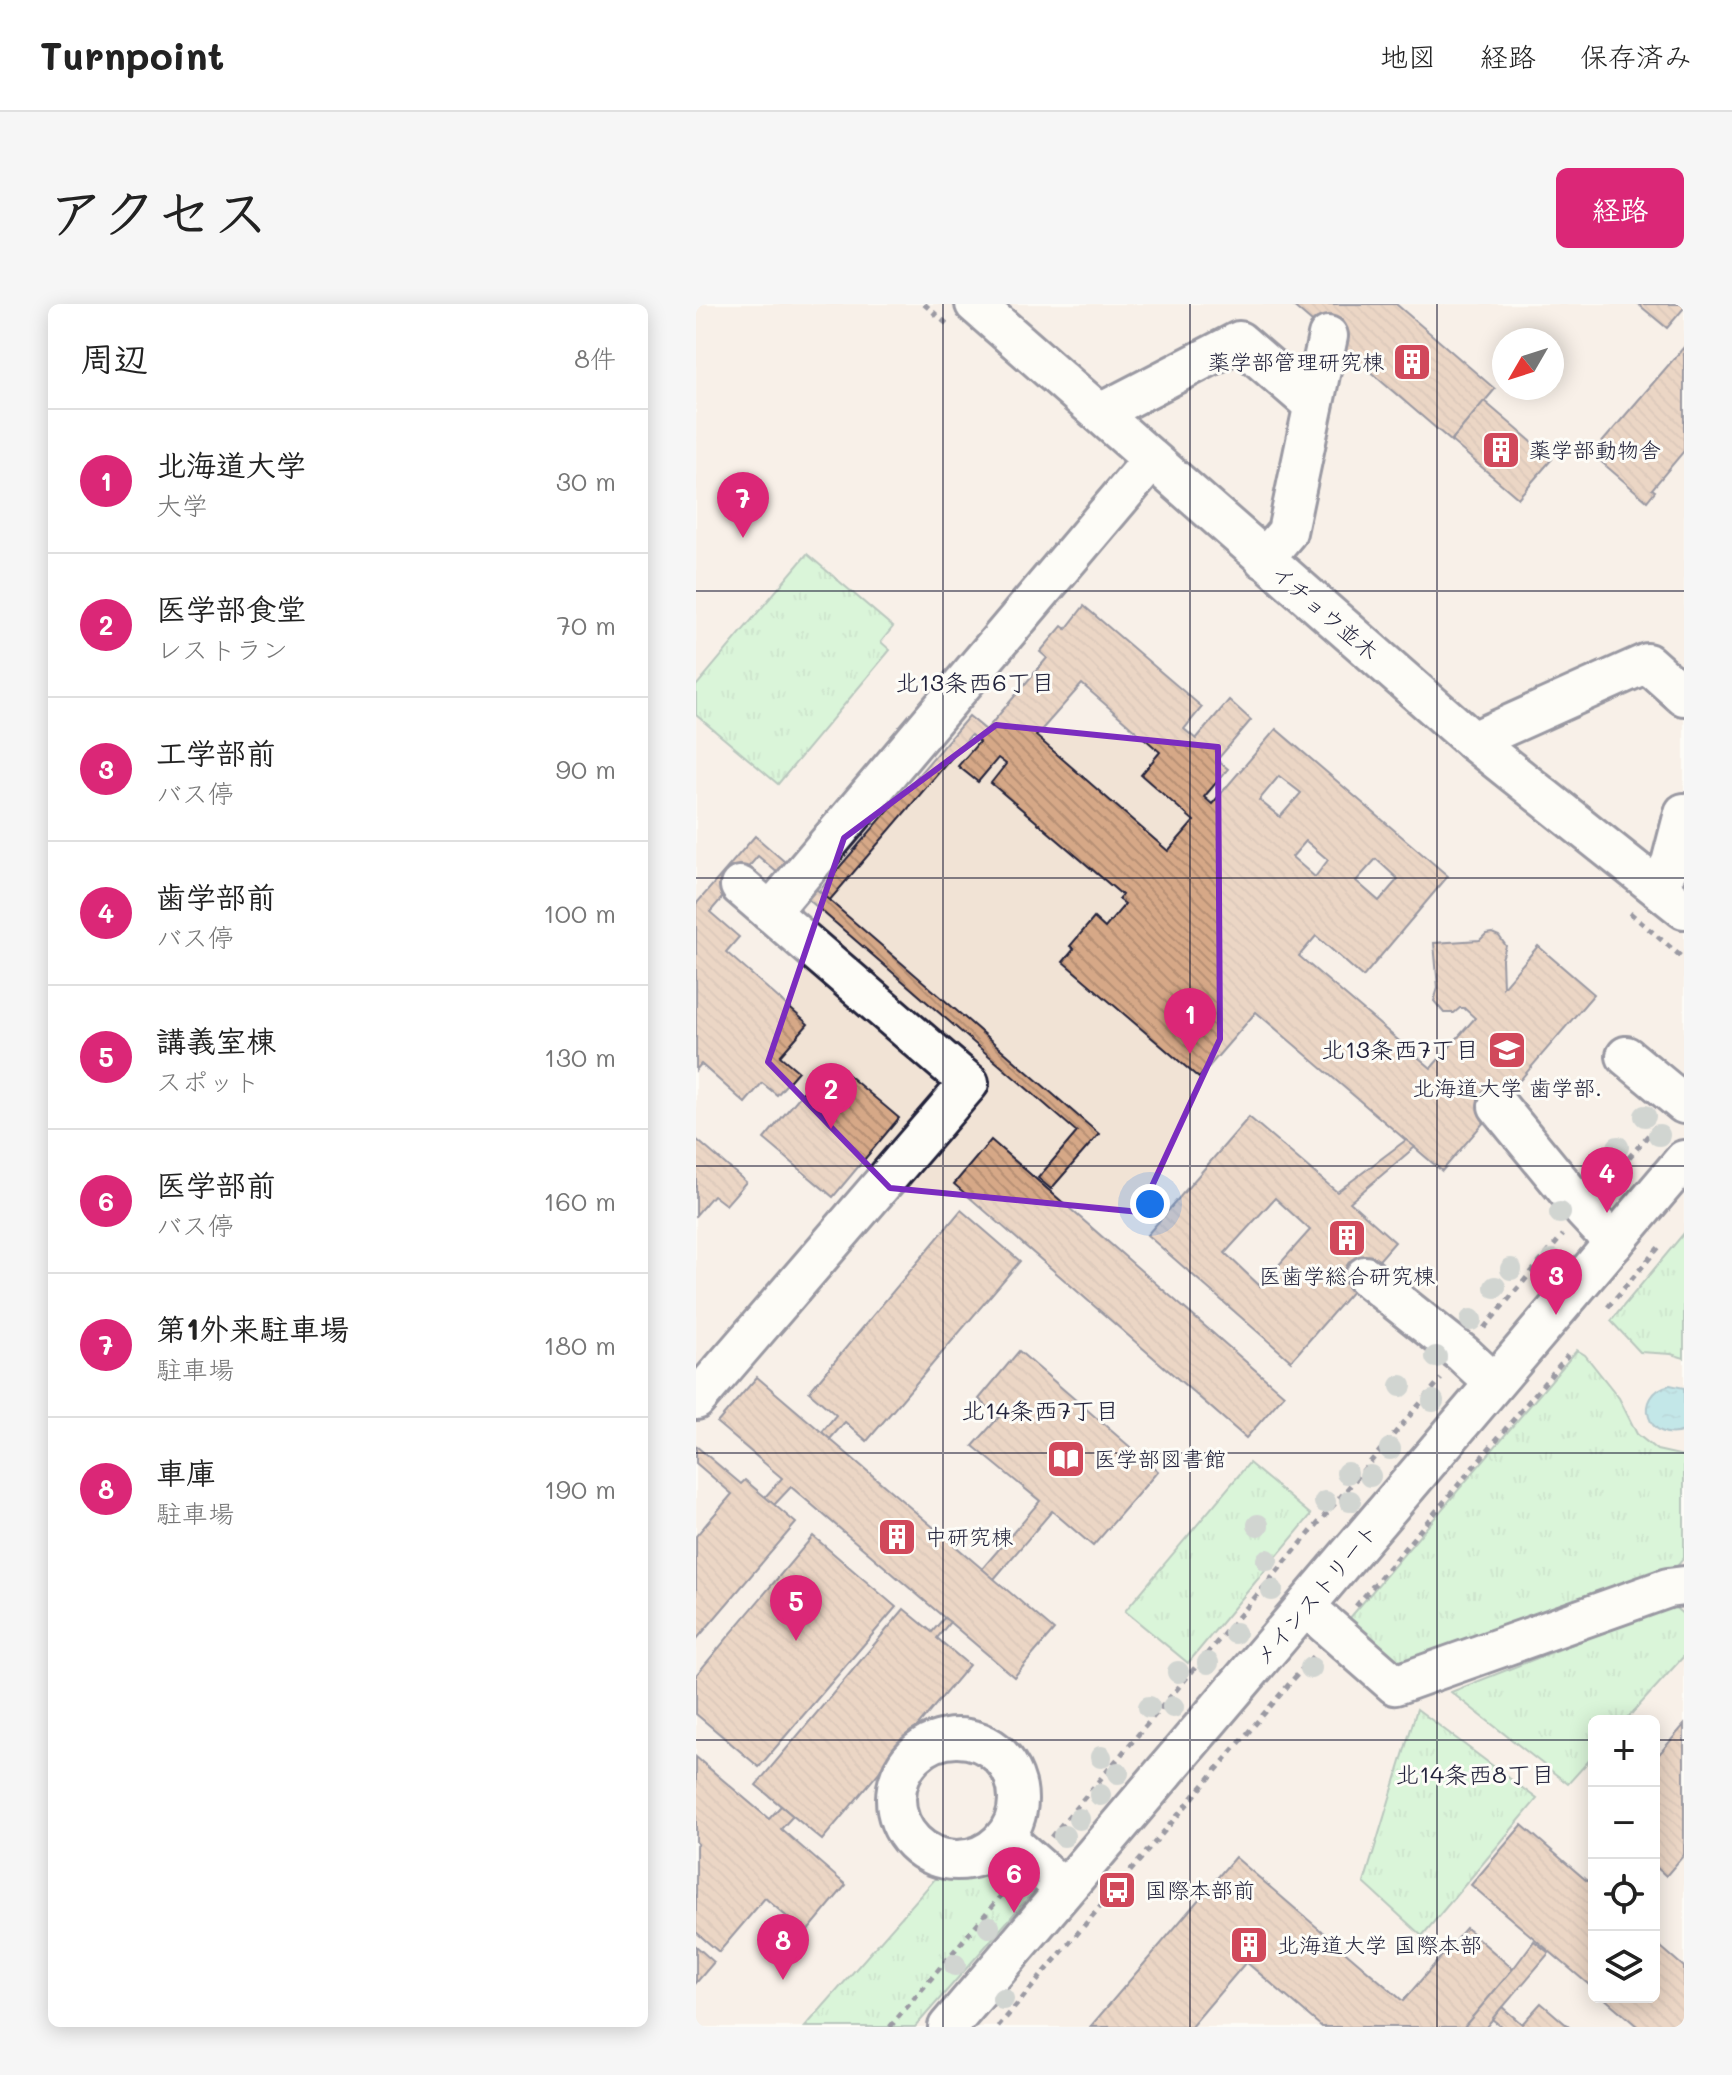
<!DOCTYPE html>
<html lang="ja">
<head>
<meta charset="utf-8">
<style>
  body { margin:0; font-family:Mali,"Klee One",sans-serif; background:#f6f6f6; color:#222 }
  .controls { position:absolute; right:24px; bottom:24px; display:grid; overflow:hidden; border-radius:12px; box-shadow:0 4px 20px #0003 }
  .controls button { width:72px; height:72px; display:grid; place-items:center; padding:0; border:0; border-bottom:2px solid #e0e0e0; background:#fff; color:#222; font:40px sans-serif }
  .compass { position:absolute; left:796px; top:24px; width:72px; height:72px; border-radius:50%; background:#fff; box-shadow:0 4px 20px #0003; rotate:231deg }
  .you { position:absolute; left:454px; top:900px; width:28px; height:28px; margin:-20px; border:6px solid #fff; border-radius:50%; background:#1a73e8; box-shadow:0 0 0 12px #1a73e833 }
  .badge { display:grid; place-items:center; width:52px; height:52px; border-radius:50%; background:#db2777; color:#fff; font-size:26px; font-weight:700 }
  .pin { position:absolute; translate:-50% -66px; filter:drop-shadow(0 2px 4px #0008) }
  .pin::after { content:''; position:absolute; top:42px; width:28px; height:24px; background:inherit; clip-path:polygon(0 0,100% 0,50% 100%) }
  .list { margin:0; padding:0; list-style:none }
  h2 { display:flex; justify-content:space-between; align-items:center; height:104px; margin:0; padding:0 32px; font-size:34px }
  h2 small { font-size:26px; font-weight:400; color:#767676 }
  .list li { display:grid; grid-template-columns:52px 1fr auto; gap:24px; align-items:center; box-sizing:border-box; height:144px; padding:0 32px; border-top:2px solid #e0e0e0 }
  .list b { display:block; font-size:30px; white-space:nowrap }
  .list p { margin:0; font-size:26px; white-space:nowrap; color:#767676 }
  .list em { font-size:26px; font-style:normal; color:#767676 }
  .icon { flex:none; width:44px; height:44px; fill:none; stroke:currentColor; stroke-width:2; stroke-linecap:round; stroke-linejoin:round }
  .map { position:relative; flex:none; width:988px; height:1723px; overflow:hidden; border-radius:12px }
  header { display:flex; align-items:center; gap:48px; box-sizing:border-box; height:112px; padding:0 40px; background:#fff; border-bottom:2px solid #e0e0e0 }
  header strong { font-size:38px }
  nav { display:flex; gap:44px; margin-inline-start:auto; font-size:28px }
  .intro { display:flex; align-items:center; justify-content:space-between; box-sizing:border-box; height:192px; padding:0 48px }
  h1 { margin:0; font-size:56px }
  .button { padding:20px 36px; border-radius:12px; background:#db2777; color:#fff; font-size:28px; font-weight:700 }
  main { display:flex; gap:48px; padding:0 48px }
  aside { flex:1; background:#fff; border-radius:12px; box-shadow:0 4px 20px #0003 }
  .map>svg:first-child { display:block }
</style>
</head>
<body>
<header>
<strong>Turnpoint</strong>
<nav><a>地図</a><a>経路</a><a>保存済み</a></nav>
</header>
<div class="intro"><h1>アクセス</h1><a class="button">経路</a></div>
<main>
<aside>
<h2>周辺<small>8件</small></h2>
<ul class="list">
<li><span class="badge">1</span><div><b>北海道大学</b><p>大学</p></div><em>30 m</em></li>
<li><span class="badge">2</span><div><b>医学部食堂</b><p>レストラン</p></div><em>70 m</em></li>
<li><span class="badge">3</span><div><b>工学部前</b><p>バス停</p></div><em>90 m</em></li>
<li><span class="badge">4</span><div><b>歯学部前</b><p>バス停</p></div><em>100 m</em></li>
<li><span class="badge">5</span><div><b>講義室棟</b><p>スポット</p></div><em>130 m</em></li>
<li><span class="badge">6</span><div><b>医学部前</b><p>バス停</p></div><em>160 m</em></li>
<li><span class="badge">7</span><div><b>第1外来駐車場</b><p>駐車場</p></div><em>180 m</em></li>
<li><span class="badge">8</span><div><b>車庫</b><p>駐車場</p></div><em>190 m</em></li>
</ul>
</aside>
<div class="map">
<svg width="988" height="1723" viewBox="0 0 988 1723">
  <defs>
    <pattern id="grass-tufts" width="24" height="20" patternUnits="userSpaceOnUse" patternTransform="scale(2)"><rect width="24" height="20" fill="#afedb4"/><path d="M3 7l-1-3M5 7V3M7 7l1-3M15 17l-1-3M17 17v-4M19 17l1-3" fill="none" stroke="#96cb9c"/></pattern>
    <pattern id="water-ripples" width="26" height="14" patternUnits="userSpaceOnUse" patternTransform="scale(2)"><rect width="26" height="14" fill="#7dced6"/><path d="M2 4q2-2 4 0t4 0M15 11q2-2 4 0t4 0" fill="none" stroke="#6cb1b9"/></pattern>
    <pattern id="building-back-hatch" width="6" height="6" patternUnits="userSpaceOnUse" patternTransform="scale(2)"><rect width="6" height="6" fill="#d6a887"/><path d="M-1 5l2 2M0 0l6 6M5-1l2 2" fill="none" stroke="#b79075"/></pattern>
  </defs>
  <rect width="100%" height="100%" fill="#fdfcf7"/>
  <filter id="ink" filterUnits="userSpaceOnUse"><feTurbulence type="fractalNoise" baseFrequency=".0125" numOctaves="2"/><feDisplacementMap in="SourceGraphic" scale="16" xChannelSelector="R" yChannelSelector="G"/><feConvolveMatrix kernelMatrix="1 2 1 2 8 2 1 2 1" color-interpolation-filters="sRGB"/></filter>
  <g filter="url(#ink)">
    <!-- built -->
    <path fill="#f1e3d5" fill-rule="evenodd" d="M0,0H988V1723H0ZM808,36H856V84H808ZM898,1417H958V1693H898Z"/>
    <!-- grass -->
    <g fill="url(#grass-tufts)" stroke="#688878" stroke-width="2">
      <path d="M111,250L197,323L185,338L194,346L82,480L0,411V382Z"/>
      <path d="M988,929V1054L975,1050L944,1048L915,1017Z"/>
      <path d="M881,1046L889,1051L923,1094L941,1130L961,1146L988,1152V1254L978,1266L708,1366L653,1315Z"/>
      <path d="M553,1159L615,1211L492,1359L429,1307Z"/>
      <path d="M976,1301L988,1311V1352L929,1417H898V1451L872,1480L755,1388Z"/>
      <path d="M721,1405L841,1495L726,1632L668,1579Z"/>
      <path d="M275,1555H314L346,1578L219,1723H109L238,1576Z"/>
    </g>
    <!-- water -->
    <path fill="url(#water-ripples)" stroke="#598998" stroke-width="2" d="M974,1081L988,1084V1127C951,1141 936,1090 974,1081Z"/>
    <!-- building -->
    <g fill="url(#building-back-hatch)" stroke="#22223b" stroke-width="2" fill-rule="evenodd">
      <path d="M595,0H700L799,85L755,137Z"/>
      <path d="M942,0H988V4L971,24Z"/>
      <path d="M988,43V147L956,185L959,187L951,197L896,150Z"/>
      <path d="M788,97L856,155L822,194L755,137Z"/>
      <path d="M388,302L506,403L488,425L500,435L533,396L555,416L521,456L532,465L508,493L516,500L580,425L752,572L667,673L620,632L603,652L735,764L779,714L768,704H764L758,709H748L738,697L742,684L738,639L784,636L790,630L796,629L803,632L810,642L806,655L807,683L842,642L898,690L746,867L560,708L503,774L367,658L378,645L374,642L398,614L409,624L429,600L423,595L426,591L295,479L310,460L302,454L282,478L262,462L283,438L275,431L133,597L123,587L273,412L290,426L351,354L344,348L366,322L370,325ZM386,380L464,448L445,471L498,517L472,547L340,432ZM583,472L605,489L584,513L563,496ZM610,537L632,556L619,573L596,553ZM680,555L702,575L683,597L660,577Z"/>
      <path d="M59,532L403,830L355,885L342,874L381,828L62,552L14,608L43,633L30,648L112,720L84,752L102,767L81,791L66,779L49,799L5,760L0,766V600Z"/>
      <path d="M134,756L203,814L137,893L68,835Z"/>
      <path d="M553,813L641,888L710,836L719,843L654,898L699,938L595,1057L451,931ZM579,894L614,926L564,982L529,949Z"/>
      <path d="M0,835L50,878L30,901L17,891L0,911Z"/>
      <path d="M295,836L588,1091L550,1134L258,880Z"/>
      <path d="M265,906L324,957L171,1137L149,1118L134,1135L126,1128L140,1111L113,1088Z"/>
      <path d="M323,1047L462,1167L397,1242L356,1207L298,1275L286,1265L344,1197L277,1142L303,1113L283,1095Z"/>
      <path d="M61,1073L358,1326L318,1373L95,1183L78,1201L69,1193L86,1174L21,1119Z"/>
      <path d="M0,1142L45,1180L49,1176L100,1219L0,1336V1232L36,1190L0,1159Z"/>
      <path d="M117,1232L200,1303L63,1463L0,1410V1371Z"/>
      <path d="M208,1305L236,1328L248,1314L254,1318L241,1334L273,1361L126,1536L60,1481Z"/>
      <path d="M988,1421V1551L970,1572L958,1561V1456Z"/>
      <path d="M0,1453L73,1515L85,1502L97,1512L85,1525L150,1581L110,1629L69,1594L23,1648L0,1628V1542L2,1540L0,1538Z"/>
      <path d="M826,1521L891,1577L898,1569V1685L775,1581Z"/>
      <path d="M539,1553L707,1697L770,1624L817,1665L768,1723H626L550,1658L495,1723H394Z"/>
      <path d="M838,1637L853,1649L790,1723H768L817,1665Z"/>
      <path d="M958,1637L988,1663V1723H942L907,1693H958Z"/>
      <path d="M0,1642L18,1658L0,1679Z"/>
      <path d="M845,1699L873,1723H806L796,1715L806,1703L826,1720Z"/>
    </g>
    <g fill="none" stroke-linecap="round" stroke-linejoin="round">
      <!-- minor casing -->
      <g stroke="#22223b" stroke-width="44">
        <g id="minor">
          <path d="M279,0L777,437L988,605"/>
          <path d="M404,109L543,37L617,101"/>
          <path d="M568,255L591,228L632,32"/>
          <path d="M777,437L951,359L988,392"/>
          <path d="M962,582L975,559L988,509"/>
          <path d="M74,608L456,156"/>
          <path d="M930,752L988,800"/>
          <path d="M802,802L888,907L918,939"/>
          <path d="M669,972L767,1050L798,1079"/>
          <path d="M0,1096L273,779L44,582"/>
          <path d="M610,1303L699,1381L972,1284L988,1282"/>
          <circle cx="261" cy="1495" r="61"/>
          <path d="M310,1534L368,1585"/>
          <path d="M252,1723L988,856"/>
        </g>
      </g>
      <!-- path -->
      <g stroke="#22223b" stroke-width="5" stroke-dasharray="6 6" stroke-linecap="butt">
        <path d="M228,0L251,20"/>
        <path d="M934,609L988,655"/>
        <path d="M909,881L963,819"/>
        <path d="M912,1003L963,943"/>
        <path d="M788,1024L867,931"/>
        <path d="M660,1302L872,1051"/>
        <path d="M355,1533L745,1075"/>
        <path d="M194,1723L315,1580"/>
        <path d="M302,1723L617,1352"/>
      </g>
      <!-- minor -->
      <use href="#minor" stroke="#fdfcf7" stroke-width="38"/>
    </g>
    <!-- trees -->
    <g fill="#9ca6a3">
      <circle cx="949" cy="812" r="11"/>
      <circle cx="963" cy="831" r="11"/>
      <circle cx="922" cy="843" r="11"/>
      <circle cx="864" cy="909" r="11"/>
      <circle cx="857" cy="956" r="11"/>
      <circle cx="815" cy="965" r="11"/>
      <circle cx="799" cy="983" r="11"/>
      <circle cx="775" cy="1016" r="11"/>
      <circle cx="740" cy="1053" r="11"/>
      <circle cx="705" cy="1082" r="11"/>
      <circle cx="737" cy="1097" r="11"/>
      <circle cx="694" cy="1145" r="11"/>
      <circle cx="651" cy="1169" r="11"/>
      <circle cx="674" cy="1172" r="11"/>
      <circle cx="654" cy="1197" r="11"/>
      <circle cx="629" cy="1198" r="11"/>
      <circle cx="562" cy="1221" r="11"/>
      <circle cx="571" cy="1256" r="11"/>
      <circle cx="576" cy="1286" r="11"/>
      <circle cx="539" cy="1329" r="11"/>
      <circle cx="512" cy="1359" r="11"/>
      <circle cx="615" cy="1364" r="11"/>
      <circle cx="482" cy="1368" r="11"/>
      <circle cx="453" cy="1403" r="11"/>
      <circle cx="477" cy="1403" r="11"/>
      <circle cx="405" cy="1453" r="11"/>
      <circle cx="422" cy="1469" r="11"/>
      <circle cx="404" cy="1491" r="11"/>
      <circle cx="383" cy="1515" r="11"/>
      <circle cx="368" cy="1532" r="11"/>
      <circle cx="331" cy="1578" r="11"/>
      <circle cx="293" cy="1623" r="11"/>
      <circle cx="259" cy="1661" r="11"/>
      <circle cx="307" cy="1695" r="11"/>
    </g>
  </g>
  <!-- marked area -->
  <path d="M0 0H988V1723H0ZM300,421L522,443L524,735L444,908L194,884L72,758L148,534Z" fill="#fdfcf7" fill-opacity=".55" fill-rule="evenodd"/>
  <path fill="none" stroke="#7b2cbf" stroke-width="6" stroke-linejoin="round" d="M300,421L522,443L524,735L444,908L194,884L72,758L148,534Z"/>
  <!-- grid -->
  <path fill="none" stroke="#22223b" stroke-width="2" stroke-opacity="0.55" d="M247,0V1723M494,0V1723M741,0V1723M0,287H988M0,574H988M0,862H988M0,1149H988M0,1436H898M958,1436H988"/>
  <!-- icons -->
  <defs>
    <g id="building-square" transform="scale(2)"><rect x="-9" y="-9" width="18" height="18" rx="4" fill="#d1495b" stroke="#fdfcf7"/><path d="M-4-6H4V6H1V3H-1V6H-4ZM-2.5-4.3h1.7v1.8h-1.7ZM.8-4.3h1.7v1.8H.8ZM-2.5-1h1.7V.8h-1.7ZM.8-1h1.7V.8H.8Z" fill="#fff"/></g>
    <g id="university-square" transform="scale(2)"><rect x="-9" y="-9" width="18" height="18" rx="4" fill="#d1495b" stroke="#fdfcf7"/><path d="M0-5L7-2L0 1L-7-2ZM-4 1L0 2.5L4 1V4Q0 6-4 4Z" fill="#fff"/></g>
    <g id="library-square" transform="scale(2)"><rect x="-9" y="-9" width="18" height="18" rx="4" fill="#d1495b" stroke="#fdfcf7"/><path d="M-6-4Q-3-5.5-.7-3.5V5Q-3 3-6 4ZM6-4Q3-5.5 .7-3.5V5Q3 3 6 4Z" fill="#fff"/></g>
    <g id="bus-square" transform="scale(2)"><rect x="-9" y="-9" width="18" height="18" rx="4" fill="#d1495b" stroke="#fdfcf7"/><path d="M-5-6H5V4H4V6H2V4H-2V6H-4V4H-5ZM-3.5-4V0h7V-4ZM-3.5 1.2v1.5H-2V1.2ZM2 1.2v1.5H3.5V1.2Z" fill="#fff"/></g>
  </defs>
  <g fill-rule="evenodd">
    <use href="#building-square" x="716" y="58"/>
    <use href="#building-square" x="805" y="146"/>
    <use href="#university-square" x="811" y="746"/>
    <use href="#building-square" x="651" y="934"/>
    <use href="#library-square" x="370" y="1155"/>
    <use href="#building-square" x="201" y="1233"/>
    <use href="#bus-square" x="421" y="1586"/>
    <use href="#building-square" x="553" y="1641"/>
  </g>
  <g text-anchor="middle" stroke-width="6" stroke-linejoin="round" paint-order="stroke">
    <!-- poi labels -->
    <g font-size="22" fill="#22223b" stroke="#fdfcf7" text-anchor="start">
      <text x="688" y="66" text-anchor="end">薬学部管理研究棟</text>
      <text x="833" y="154">薬学部動物舎</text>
      <text x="811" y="792" text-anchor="middle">北海道大学 歯学部.</text>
      <text x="651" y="980" text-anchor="middle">医歯学総合研究棟</text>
      <text x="398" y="1163">医学部図書館</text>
      <text x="229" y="1241">中研究棟</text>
      <text x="449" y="1594">国際本部前</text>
      <text x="581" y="1649">北海道大学 国際本部</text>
    </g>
    <!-- street labels -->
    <g font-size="22" fill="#22223b" stroke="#fdfcf7">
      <text transform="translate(629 308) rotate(41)" y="8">イチョウ並木</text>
      <text transform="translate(620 1290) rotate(-50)" y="8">メインストリート</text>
    </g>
    <!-- neighbourhood labels -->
    <g font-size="24" fill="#22223b" stroke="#fdfcf7">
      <text x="279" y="387">北13条西6丁目</text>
      <text x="704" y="754">北13条西7丁目</text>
      <text x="344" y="1115">北14条西7丁目</text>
      <text x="779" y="1479">北14条西8丁目</text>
    </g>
  </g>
</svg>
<div class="controls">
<button>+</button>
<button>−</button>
<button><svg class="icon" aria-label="locate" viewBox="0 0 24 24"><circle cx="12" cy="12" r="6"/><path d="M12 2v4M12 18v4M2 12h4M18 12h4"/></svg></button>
<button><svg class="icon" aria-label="layers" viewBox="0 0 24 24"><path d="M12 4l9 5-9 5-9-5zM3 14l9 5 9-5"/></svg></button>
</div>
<svg class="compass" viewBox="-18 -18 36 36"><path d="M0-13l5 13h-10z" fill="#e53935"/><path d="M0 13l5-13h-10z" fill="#767676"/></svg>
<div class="you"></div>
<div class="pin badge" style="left:494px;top:750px">1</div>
<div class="pin badge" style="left:135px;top:825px">2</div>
<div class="pin badge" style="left:860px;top:1011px">3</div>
<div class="pin badge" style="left:911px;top:909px">4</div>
<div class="pin badge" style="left:100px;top:1337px">5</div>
<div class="pin badge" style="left:318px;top:1609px">6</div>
<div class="pin badge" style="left:47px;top:234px">7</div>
<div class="pin badge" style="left:87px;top:1676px">8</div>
</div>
</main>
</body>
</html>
